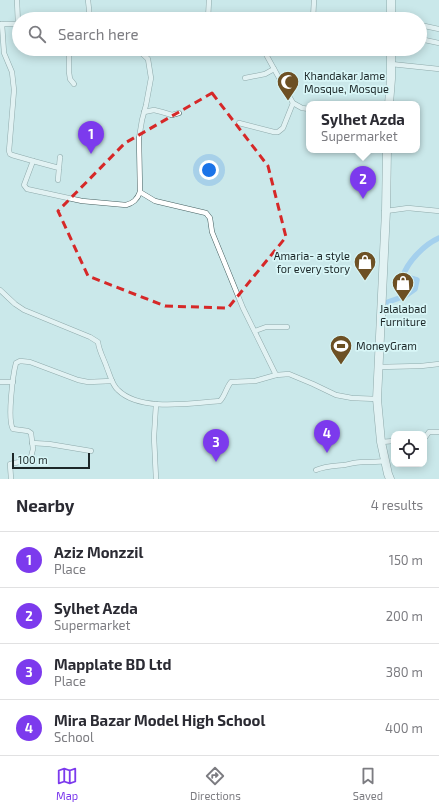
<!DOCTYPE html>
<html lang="en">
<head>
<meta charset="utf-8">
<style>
  body { margin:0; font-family:"Exo 2",sans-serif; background:#f2f2f3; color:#2b2b33 }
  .controls { position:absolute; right:12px; bottom:12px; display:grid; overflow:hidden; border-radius:8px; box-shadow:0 2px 10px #0003 }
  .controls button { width:36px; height:36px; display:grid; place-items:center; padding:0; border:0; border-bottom:1px solid #e1e1e2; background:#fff; color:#2b2b33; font:20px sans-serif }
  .scale { position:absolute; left:12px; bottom:10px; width:78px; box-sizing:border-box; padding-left:4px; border:2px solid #1c2728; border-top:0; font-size:11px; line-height:14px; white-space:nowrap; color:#1c2728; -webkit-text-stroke:3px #d8f6f7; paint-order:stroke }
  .you { position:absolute; left:209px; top:170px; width:14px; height:14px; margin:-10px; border:3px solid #fff; border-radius:50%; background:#1a73e8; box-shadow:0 0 0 6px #1a73e833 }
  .badge { display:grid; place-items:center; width:26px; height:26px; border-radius:50%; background:#7c3aed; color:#fff; font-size:13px; font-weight:700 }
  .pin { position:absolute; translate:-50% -33px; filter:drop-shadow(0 1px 2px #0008) }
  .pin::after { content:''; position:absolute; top:21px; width:14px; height:12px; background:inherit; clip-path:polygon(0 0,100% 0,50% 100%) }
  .popup { position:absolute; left:306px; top:101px; width:114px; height:52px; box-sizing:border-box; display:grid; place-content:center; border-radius:8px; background:#fff; filter:drop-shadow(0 1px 3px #0005); font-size:13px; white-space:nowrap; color:#7c7c81 }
  .popup b { font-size:15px; color:#2b2b33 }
  .popup::after { content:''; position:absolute; left:50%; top:100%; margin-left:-8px; border:8px solid transparent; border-top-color:#fff }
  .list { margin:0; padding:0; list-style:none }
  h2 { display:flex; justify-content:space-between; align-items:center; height:52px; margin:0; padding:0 16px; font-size:17px }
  h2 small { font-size:13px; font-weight:400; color:#7c7c81 }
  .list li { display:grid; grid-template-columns:26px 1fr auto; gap:12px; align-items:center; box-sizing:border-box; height:56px; padding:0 16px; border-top:1px solid #e1e1e2 }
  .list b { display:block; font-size:15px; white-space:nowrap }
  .list p { margin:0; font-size:13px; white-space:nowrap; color:#7c7c81 }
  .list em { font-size:13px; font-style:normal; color:#7c7c81 }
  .icon { flex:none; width:22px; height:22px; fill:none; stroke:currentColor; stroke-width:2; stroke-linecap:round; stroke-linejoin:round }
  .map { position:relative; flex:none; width:439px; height:479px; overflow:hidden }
  .search { position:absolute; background:#fff; box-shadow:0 2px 10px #0003; left:12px; right:12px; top:12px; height:44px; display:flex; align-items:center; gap:10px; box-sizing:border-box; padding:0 14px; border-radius:22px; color:#7c7c81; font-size:15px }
  .sheet { height:276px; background:#fff }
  nav { display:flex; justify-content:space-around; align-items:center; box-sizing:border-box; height:56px; border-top:1px solid #e1e1e2; background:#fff; font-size:11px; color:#7c7c81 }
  nav a { display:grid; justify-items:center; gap:2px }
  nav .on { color:#7c3aed }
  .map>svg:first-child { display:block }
</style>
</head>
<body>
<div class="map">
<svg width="439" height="479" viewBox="0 0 439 479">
  <rect width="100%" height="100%" fill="#cbe8ea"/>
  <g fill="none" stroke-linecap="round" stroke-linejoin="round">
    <!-- canal -->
    <path stroke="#75b3f2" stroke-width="5.5" d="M388,302L405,296L415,289L417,280L403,276C408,261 425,244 439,238"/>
    <!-- minor casing -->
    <g stroke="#466061" stroke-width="5.5">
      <g id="minor">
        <path d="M17,0L18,24"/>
        <path d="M88,0L90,19"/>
        <path d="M208,19L209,0"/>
        <path d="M313,19L314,0"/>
        <path d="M1,24H19"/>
        <path d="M2,24L4,53L12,72L14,90L9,151L10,154L12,155L33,161L24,185L27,189L82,201L126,205C133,203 137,200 140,192"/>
        <path d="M420,25L439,29"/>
        <path d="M420,39L439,43"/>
        <path d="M69,49V72L70,79L74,84"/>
        <path d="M137,49L148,59L151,78L146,105L142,120L139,138L140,192L155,201L206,213L210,218L212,232L243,308L276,375"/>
        <path d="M263,49L293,103L302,108L309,109"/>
        <path d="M391,64L439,69"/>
        <path d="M245,78L265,74L274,69"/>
        <path d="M144,112L154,110L162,112L172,115L179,113"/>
        <path d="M239,123L274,132H278L283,128L293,103"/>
        <path d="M33,161L59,168L58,180"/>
        <path d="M59,168L60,157"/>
        <path d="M386,211L408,208L439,211"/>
        <path d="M0,290L15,304L24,310L90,337L98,342C99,351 104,359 107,368C110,375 112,385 118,390C140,412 191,403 220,401C225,396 226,388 231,382L255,381L276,375L289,374L313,384L336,395L352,398L377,399"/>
        <path d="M255,331L266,327H287"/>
        <path d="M378,367L421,366L439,364"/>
        <path d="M0,382H13"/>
        <path d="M156,404L154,437L156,479"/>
        <path d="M424,439L429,432H439"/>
        <path d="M381,442L394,441"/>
        <path d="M32,443L49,444L91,451"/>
        <path d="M316,470C325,466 334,466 344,465C350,464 356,462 363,462C370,462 377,462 385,461"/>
        <path d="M11,479L10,464L24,461L31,457L33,449L31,433L28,431L13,429C7,420 13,374 16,363L20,361L30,362L78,380L88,382L112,381"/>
      </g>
    </g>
    <!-- trunk casing -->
    <g stroke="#466061" stroke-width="9">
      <g id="trunk">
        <path d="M391,0V19"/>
        <path d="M389,104L391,79V49"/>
        <path d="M387,150L386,211L377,399L381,442L388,474L390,479"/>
      </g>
    </g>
    <!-- minor -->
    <use href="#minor" stroke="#fff" stroke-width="4.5"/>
    <!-- trunk -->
    <use href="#trunk" stroke="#fff" stroke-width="8"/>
  </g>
  <!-- marked area -->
  <path d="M0 0H439V479H0ZM212,93L268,166L286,237L228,308L165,306L88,276L58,211L125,143Z" fill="#cbe8ea" fill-opacity=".55" fill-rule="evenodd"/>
  <path fill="none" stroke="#d62828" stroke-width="3" stroke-dasharray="8 5" stroke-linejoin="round" d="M212,93L268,166L286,237L228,308L165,306L88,276L58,211L125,143Z"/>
  <!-- icons -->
  <defs>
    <g id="mosque-pin" transform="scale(1.15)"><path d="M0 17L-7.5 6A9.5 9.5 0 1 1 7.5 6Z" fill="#6d5024" stroke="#d8f6f7"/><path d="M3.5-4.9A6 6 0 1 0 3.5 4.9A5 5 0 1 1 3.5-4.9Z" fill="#fff"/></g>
    <g id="shop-pin" transform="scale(1.15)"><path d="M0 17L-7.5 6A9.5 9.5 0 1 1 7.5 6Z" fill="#6d5024" stroke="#d8f6f7"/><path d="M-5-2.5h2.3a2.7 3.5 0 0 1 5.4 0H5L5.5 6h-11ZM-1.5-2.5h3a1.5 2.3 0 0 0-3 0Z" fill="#fff"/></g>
    <g id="stadium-pin" transform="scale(1.15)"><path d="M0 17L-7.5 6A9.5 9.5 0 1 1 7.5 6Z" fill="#6d5024" stroke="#d8f6f7"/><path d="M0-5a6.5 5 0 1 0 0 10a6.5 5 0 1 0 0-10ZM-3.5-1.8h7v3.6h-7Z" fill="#fff"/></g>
  </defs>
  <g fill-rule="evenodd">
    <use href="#mosque-pin" x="288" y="82"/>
    <use href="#shop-pin" x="365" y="262"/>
    <use href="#shop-pin" x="403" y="283"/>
    <use href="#stadium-pin" x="341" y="346"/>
  </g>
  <g text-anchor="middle" stroke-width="3.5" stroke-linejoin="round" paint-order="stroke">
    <!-- poi labels -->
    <g font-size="11" fill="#1c2728" stroke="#d8f6f7" text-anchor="start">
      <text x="304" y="80">Khandakar Jame<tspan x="304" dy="13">Mosque, Mosque</tspan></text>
      <text x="350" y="260" text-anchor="end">Amaria- a style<tspan x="350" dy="13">for every story</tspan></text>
      <text x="403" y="313" text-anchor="middle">Jalalabad<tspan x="403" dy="13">Furniture</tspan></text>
      <text x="356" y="350">MoneyGram</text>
    </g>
  </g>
</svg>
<div class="controls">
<button><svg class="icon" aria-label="locate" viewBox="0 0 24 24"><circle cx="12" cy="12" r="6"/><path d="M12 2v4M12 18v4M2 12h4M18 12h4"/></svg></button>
</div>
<div class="scale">100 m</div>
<div class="you"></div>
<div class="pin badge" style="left:91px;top:154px">1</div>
<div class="pin badge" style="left:363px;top:199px">2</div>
<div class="popup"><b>Sylhet Azda</b>Supermarket</div>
<div class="pin badge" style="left:216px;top:462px">3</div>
<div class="pin badge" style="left:327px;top:453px">4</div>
<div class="search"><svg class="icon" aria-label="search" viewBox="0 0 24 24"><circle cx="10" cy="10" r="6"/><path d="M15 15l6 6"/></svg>Search here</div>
</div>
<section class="sheet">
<h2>Nearby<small>4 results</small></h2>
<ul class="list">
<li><span class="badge">1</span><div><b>Aziz Monzzil</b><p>Place</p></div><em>150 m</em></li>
<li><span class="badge">2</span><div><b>Sylhet Azda</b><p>Supermarket</p></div><em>200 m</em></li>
<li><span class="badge">3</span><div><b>Mapplate BD Ltd</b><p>Place</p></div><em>380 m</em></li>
<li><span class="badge">4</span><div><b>Mira Bazar Model High School</b><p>School</p></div><em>400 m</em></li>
</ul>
</section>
<nav>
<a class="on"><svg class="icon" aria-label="map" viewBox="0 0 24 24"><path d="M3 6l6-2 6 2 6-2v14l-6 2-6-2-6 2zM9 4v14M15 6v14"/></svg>Map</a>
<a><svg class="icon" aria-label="directions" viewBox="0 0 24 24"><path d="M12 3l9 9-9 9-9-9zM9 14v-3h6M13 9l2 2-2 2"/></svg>Directions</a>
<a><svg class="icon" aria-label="saved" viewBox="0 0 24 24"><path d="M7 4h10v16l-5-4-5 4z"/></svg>Saved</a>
</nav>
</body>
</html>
